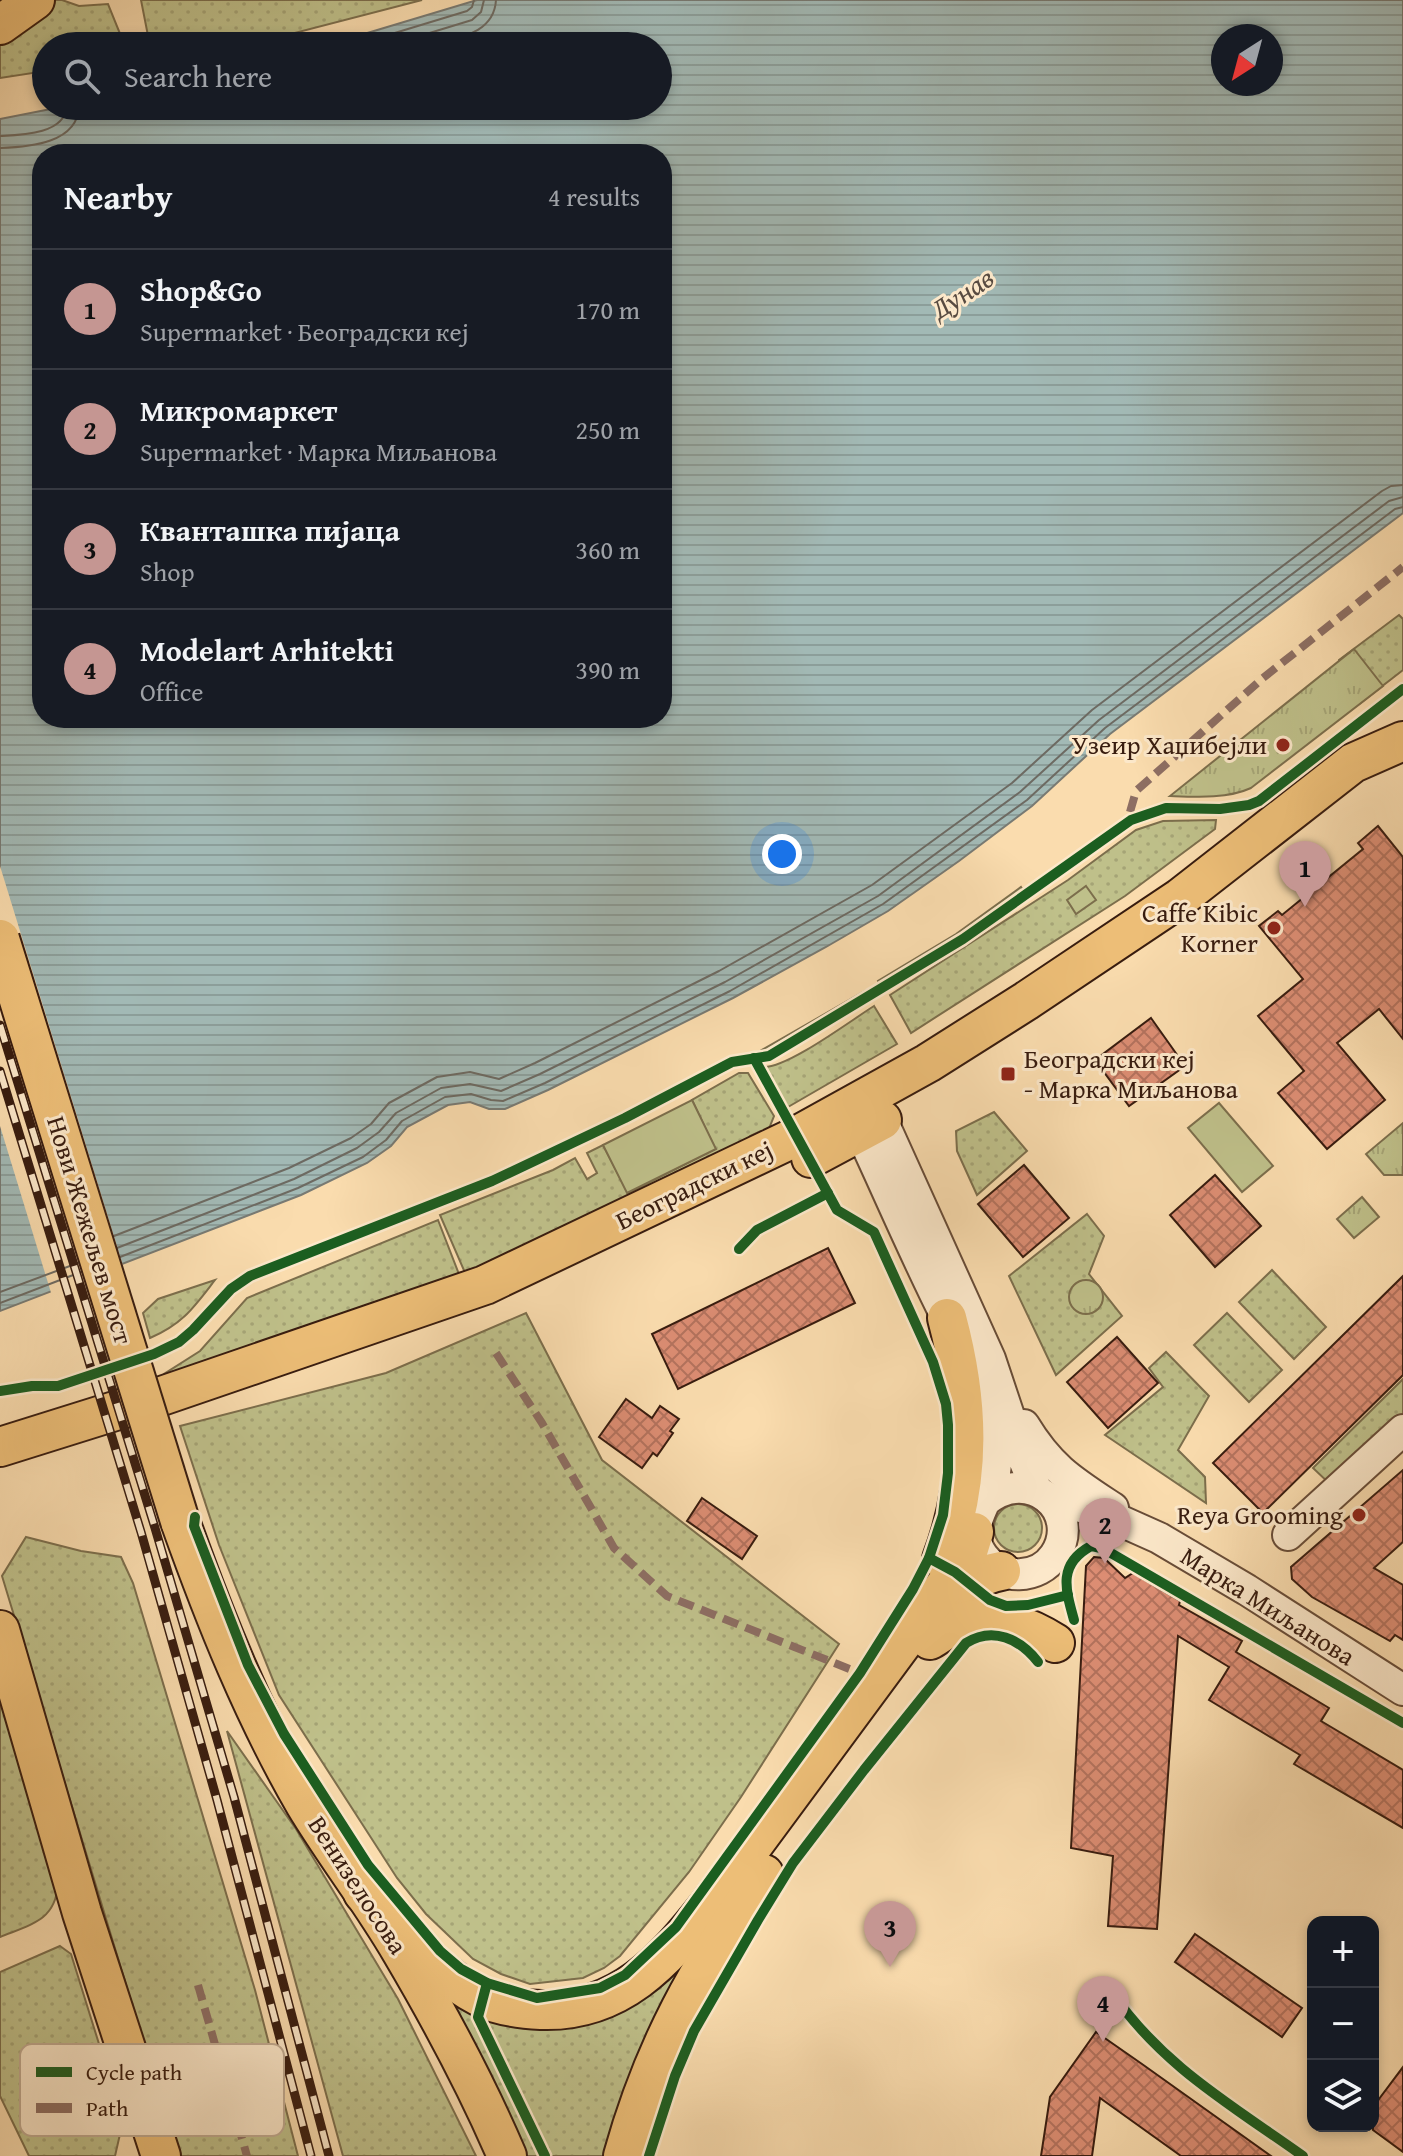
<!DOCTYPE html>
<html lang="en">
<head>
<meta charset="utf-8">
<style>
  body { margin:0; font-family:"Gentium Book Plus",serif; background:#242831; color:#f1f3f6 }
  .controls { position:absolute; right:24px; bottom:24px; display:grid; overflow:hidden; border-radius:16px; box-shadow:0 4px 12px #0003 }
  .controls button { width:72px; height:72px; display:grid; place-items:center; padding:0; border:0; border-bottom:2px solid #363941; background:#171b24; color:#f1f3f6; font:40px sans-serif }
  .compass { position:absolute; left:1211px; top:24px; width:72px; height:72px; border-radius:50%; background:#171b24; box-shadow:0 4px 12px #0003; rotate:216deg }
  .you { position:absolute; left:782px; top:854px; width:28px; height:28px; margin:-20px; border:6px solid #fff; border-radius:50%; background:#1a73e8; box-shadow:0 0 0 12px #1a73e833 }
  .badge { display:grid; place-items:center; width:52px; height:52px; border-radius:50%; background:#c59692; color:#111; font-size:26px; font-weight:700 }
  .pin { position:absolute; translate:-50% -66px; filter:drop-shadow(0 2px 4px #0008) }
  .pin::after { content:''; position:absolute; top:42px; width:28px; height:24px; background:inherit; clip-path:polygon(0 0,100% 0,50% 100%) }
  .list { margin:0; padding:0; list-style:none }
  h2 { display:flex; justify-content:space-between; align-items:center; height:104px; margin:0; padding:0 32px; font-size:34px }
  h2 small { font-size:26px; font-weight:400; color:#9ea1a6 }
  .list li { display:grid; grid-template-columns:52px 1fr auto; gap:24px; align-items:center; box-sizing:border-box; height:120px; padding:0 32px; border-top:2px solid #363941 }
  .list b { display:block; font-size:30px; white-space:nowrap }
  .list p { margin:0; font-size:26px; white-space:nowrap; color:#9ea1a6 }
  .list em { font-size:26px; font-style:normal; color:#9ea1a6 }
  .icon { flex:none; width:44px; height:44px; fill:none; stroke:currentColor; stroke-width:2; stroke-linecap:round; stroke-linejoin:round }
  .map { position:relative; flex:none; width:1403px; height:2156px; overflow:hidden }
  .search { position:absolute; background:#171b24; box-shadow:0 4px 12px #0003; left:32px; top:32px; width:640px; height:88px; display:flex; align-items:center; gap:20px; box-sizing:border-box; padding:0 28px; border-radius:44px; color:#9ea1a6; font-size:30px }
  .panel { position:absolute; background:#171b24; box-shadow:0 4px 12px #0003; left:32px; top:144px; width:640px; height:584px; border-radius:32px }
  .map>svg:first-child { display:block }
</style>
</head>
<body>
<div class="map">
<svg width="1403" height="2156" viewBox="0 0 1403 2156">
  <defs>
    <pattern id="grass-dots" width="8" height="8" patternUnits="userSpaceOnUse" patternTransform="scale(2)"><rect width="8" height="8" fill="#bfc08a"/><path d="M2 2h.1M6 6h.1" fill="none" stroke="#a5a476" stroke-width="1.8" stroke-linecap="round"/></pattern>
    <pattern id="park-tufts" width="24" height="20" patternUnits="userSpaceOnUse" patternTransform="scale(2)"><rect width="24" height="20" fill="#bfc08a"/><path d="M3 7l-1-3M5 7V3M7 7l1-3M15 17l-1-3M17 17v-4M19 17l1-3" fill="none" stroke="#a5a476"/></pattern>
    <pattern id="water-rules" width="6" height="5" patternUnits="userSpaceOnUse" patternTransform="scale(2)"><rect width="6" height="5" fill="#a2b9b5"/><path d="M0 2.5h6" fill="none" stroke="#8c9e9a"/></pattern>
    <pattern id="building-cross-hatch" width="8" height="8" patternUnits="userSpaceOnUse" patternTransform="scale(2)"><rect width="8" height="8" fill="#dc8d73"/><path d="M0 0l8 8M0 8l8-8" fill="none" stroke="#b3725d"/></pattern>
  </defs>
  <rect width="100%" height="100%" fill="#fadcae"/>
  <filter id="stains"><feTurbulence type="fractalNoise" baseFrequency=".0025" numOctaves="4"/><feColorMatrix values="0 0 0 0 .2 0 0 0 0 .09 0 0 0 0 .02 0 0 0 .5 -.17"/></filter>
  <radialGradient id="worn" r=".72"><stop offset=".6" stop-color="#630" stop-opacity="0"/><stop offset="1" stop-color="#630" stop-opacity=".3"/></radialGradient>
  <!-- grass -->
  <g fill="url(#grass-dots)" stroke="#7c6e4c" stroke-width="2">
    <path d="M50,0H62L79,6L108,4L125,46H46V71L0,78V33Z"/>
    <path d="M141,0H422L244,46H150Z"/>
    <path d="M1399,615L1403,619V670L1359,704L1339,679V660Z"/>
    <path d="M1216,820L1215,829L1125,896L911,1033L890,995L1068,880L1136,830L1163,821Z"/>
    <path d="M1021,887L1024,891L960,938L880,986L878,981L956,934Z"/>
    <path d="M865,991L867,995L763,1055L760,1051Z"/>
    <path d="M874,1006L897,1044L788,1107L764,1067C789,1067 850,1021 874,1006Z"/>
    <path d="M739,1073H748L774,1116L768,1131L764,1134L761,1131L750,1136L740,1152L466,1275L440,1215L553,1170L575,1158L587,1179L597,1173L587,1153L603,1145L628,1193L715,1149L692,1100Z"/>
    <path d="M994,1112L1027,1151L977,1195L957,1151L956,1131Z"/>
    <path d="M1087,1214L1104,1236L1089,1274L1122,1316L1056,1375L1009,1276Z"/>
    <path d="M438,1220L462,1282L169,1388L164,1374L200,1351L247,1298Z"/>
    <path d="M1272,1270L1326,1327L1294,1359L1239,1302Z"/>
    <path d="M215,1280C194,1307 183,1324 150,1338L143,1313L158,1299Z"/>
    <path d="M526,1313L602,1460L839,1644L741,1797L689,1872L620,1956L604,1968L583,1978L530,1984L501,1974L473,1959L426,1914L397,1878L279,1695L219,1545L180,1426L386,1373Z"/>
    <path d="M1227,1313L1282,1370L1249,1402L1194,1345Z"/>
    <path d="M1166,1352L1209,1396L1178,1450L1205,1477L1206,1503L1105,1435L1163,1387L1149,1368Z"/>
    <path d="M1403,1379V1424L1333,1487L1313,1468Z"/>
    <circle cx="1018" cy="1528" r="24"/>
    <path d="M26,1537L81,1551L121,1557L133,1583L255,1990L298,2156H178L2,1576Z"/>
    <path d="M0,1684L58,1885C55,1921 30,1925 0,1937Z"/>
    <path d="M227,1731L296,1829L398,1999L476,2156H343Z"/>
    <path d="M716,1923L616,2156H514L431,1981L547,2027Z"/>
    <path d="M60,1946L71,1954L123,2121L115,2156H29L0,2096V1972Z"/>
  </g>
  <!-- park -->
  <g fill="url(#park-tufts)" stroke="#7c6e4c" stroke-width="2">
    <path d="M1354,649L1383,686L1251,788C1227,799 1196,797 1170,796Z"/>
    <path d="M1086,886L1096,900L1076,914L1067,900Z"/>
    <path d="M1403,1123V1175H1384L1366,1154Z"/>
    <path d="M1362,1197L1379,1217L1354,1238L1337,1219Z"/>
    <circle cx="1086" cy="1297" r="17"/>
  </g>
  <!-- garden -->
  <g fill="#bfc08a" stroke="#7c6e4c" stroke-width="2">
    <path d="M692,1100L716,1149L627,1193L603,1145Z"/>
    <path d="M1219,1103L1273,1166L1242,1192L1188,1128Z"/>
  </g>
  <!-- water -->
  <path fill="url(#water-rules)" stroke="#787a73" stroke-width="2" fill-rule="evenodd" d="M477,0H1403V513L1110,734L1032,806L959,861L888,911L826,947L733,998L548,1090L505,1109H489L470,1102L448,1105L407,1127L391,1146L367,1163L301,1195L0,1311V119L66,106H658V46H324ZM1223,36H1271V84H1223ZM42,154H662V718H42Z"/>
  <!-- pier -->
  <path fill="#fadcae" d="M0,866L124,1269L52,1296L0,1126Z"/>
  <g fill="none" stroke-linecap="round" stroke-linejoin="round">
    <!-- shore -->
    <g stroke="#6d6a62" stroke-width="2">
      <path d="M352,46L467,11L472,7L474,0"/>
      <path d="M387,46L472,20L481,12L484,0"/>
      <path d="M429,46C456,38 494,35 496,0"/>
      <path d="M0,136C22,135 65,134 67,106"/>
      <path d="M0,148C30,147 78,143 79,106"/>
      <path d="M114,1236L289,1168L351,1138L371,1124L389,1103L437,1077L470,1072L499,1079L535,1063L719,971L872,885L1012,783L1092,710L1382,491L1391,486L1403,485"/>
      <path d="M117,1248L294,1179L357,1148L379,1132L396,1113L441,1088L470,1084L501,1091L540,1074L725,982L878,896L1020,792L1099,720L1389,501L1403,497"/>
      <path d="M120,1257L298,1188L363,1157L386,1140L402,1121L445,1097L471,1094L491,1100L503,1101L545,1083L730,991L883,904L1027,800L1105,728L1395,509L1403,507"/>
      <path d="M0,1292L78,1263"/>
      <path d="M0,1303L81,1272"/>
    </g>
  </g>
  <!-- building -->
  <g fill="url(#building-cross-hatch)" stroke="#381c0f" stroke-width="2">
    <path d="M1378,826L1403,857V1039L1379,1009L1337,1043L1385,1100L1327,1149L1278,1093L1304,1071L1258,1016L1303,979L1259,926L1278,911L1282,915L1363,849L1358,843Z"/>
    <path d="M1151,1018L1185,1066L1129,1106L1095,1060Z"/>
    <path d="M1024,1165L1069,1218L1023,1257L978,1204Z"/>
    <path d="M1215,1175L1261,1226L1215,1267L1170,1215Z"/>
    <path d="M828,1248L855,1303L678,1389L652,1334Z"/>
    <path d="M1403,1276V1375L1263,1513L1213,1463Z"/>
    <path d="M1117,1337L1158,1383L1108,1428L1067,1382Z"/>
    <path d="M626,1399L652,1418L660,1406L679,1419L670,1431L673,1433L657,1456L653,1453L642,1468L599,1437Z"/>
    <path d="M1403,1470V1542L1374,1568L1403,1585V1640L1395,1635L1390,1641L1312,1597L1292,1579L1291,1567Z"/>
    <path d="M702,1498L757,1536L742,1559L687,1521Z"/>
    <path d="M1094,1557L1104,1558L1125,1578L1133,1573L1180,1601L1179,1605L1242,1641L1236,1652L1329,1708L1321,1721L1403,1770V1828L1294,1764L1300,1755L1209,1700L1229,1667L1178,1636L1157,1929L1108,1926L1113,1856L1071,1848L1086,1566Z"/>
    <path d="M1195,1934L1302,2008L1282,2037L1175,1962Z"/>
    <path d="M1096,2032L1142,2064L1271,2156H1181L1100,2098L1092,2156H1041L1050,2097Z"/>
    <path d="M1403,2067V2152L1373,2130V2107Z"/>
  </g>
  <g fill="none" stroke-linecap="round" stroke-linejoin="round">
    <!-- minor casing -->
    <g stroke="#684c37" stroke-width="34">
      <g id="minor">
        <path d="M1024,1425C1050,1468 1072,1481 1113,1508"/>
        <path d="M1048,1498L1103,1513L1159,1538L1247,1590L1403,1690"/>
        <path d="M984,1502C1030,1463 1083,1512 1055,1555C1038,1580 1001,1581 983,1556C962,1528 988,1505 994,1477C998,1460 996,1441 993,1423C986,1385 964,1352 947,1318C916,1257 889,1193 860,1131L857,1120L859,1101L878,1112L882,1120L990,1359L1022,1455L1037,1491"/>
        <path d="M1288,1535L1403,1430"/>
      </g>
    </g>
    <!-- major casing -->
    <g stroke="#381c0f" stroke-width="42">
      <g id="major">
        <path d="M0,25L35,0"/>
        <path d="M811,1158L882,1120"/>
        <path d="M0,1447L150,1400L485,1285L789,1140L928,1063L1026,1001L1180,898L1353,763L1403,741"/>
        <path d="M180,1521C215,1619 253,1714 305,1804C335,1854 372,1901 401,1951C440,2017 477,2086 507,2156"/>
        <path d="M942,1559C973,1478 969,1400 947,1318"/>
        <path d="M952,1609C966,1589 976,1575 1001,1571"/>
        <path d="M0,1630L82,1913L161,2156"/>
        <path d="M930,1640C939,1635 948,1627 958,1623C990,1611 1028,1626 1055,1643"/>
        <path d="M363,1893C399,1930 435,1974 482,1998C499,2006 522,2009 541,2010C619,2013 665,1961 709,1905L955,1572L967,1555L974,1532"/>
        <path d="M623,2156C654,2045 698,1968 764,1874"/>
      </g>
    </g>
    <!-- minor -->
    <use href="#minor" stroke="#fce8ca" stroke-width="30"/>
    <!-- major -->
    <use href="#major" stroke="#edbe77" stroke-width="38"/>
    <!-- rail casing -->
    <g stroke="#381c0f" stroke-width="9">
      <g id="rail">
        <path d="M0,1025L155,1528L234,1797L329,2156"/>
        <path d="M0,1071L141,1532L217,1800L311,2156"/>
      </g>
    </g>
    <!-- rail -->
    <use href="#rail" stroke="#fce8ca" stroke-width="6" stroke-dasharray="18" stroke-linecap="butt"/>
    <!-- major-bridge casing -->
    <g stroke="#381c0f" stroke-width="42" stroke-linecap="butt">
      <path id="major-bridge" d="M0,939L180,1521"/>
    </g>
    <!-- major-bridge -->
    <use href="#major-bridge" stroke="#edbe77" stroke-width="38"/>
    <!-- quiet -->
    <g stroke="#8d6e63" stroke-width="8" stroke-dasharray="16 8" stroke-linecap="butt">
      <path d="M1130,812L1136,791L1263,678L1403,567"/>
      <path d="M496,1353L542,1423L614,1548L667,1596L852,1670"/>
      <path d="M198,1985L247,2156"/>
    </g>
    <!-- cycleway casing -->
    <g stroke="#fce8ca" stroke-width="15">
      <g id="cycleway">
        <path d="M739,1249L757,1230L828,1193"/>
        <path d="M0,1391L32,1386H58L154,1354L179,1342L193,1330L231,1289L250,1276L492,1181L625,1118L732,1062L769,1056L963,939L1131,820L1166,808L1220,809L1249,805L1259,801L1403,689"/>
        <path d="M195,1517L194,1526L248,1665L284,1734L368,1865L440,1951L461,1969L487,1983L537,1998L600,1988L625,1975L676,1927L860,1673L913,1589L929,1558L943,1515L948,1473V1425L946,1404L933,1362L874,1232L837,1210L754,1058"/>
        <path d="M929,1558L955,1572L990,1600L1006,1606L1028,1605L1068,1595"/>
        <path d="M1074,1620C1065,1588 1058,1564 1091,1546L1104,1549L1403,1723"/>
        <path d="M487,1983L478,2017L545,2156"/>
        <path d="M1110,1990C1162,2066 1230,2104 1303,2156"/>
        <path d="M649,2156L675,2076L694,2031L758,1920L793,1863L864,1770L966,1643C993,1626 1020,1639 1038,1662"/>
      </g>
    </g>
    <!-- cycleway -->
    <use href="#cycleway" stroke="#1b5e20" stroke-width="10"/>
  </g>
  <!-- markers -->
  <g fill="#8f2418" stroke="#fce8ca" stroke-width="3">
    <circle cx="1283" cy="745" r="8"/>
    <circle cx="1274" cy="928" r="8"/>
    <rect x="1000" y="1066" width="16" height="16" rx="4"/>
    <circle cx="1359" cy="1515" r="8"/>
  </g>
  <g text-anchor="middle" stroke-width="6" stroke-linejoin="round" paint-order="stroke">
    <!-- poi labels -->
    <g font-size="26" fill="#381c0f" stroke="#fce8ca" text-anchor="end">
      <text x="1267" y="754">Узеир Хаџибејли</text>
      <text x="1258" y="922">Caffe Kibic<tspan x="1258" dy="30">Korner</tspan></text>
      <text x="1024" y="1068" text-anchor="start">Београдски кеј<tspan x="1024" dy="30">- Марка Миљанова</tspan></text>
      <text x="1343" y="1524">Reya Grooming</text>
    </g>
    <!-- street labels -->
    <g font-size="26" fill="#381c0f" stroke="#fce8ca">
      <text transform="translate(694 1185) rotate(-26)" y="9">Београдски кеј</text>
      <text transform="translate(90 1230) rotate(73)" y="9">Нови Жежељев мост</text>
      <text transform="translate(1268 1606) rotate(32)" y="9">Марка Миљанова</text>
      <text transform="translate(358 1885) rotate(57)" y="9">Венизелосова</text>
    </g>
    <!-- water labels -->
    <g font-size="28" font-style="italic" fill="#584b41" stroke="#fce8ca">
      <text transform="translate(962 293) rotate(-33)" y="10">Дунав</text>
    </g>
  </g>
  <!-- legend -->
  <rect x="20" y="2044" width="264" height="92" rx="12" fill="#fce8ca" stroke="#c1ab92" stroke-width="2"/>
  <rect x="36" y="2067" width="36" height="10" fill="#1b5e20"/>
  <rect x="36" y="2103" width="36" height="10" fill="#8d6e63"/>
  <g font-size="22" fill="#381c0f">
    <text x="86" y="2080">Cycle path</text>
    <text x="86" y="2116">Path</text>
  </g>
  <rect width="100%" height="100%" filter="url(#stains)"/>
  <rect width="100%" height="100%" fill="url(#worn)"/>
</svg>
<div class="controls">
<button>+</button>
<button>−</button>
<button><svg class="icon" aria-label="layers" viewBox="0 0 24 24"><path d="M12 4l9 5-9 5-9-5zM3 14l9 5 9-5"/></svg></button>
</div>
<svg class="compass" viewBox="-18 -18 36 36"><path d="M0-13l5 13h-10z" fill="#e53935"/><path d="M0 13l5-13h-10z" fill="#9ea1a6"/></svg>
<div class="you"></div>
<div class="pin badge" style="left:1305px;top:907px">1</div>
<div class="pin badge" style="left:1105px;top:1564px">2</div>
<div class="pin badge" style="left:890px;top:1967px">3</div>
<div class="pin badge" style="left:1103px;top:2042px">4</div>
<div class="search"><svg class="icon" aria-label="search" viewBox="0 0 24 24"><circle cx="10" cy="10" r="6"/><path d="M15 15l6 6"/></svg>Search here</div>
<section class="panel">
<h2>Nearby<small>4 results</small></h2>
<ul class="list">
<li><span class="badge">1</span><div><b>Shop&amp;Go</b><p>Supermarket · Београдски кеј</p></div><em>170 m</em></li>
<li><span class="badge">2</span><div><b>Микромаркет</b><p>Supermarket · Марка Миљанова</p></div><em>250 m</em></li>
<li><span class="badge">3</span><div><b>Кванташка пијаца</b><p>Shop</p></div><em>360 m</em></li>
<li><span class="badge">4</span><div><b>Modelart Arhitekti</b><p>Office</p></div><em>390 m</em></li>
</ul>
</section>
</div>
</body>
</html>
